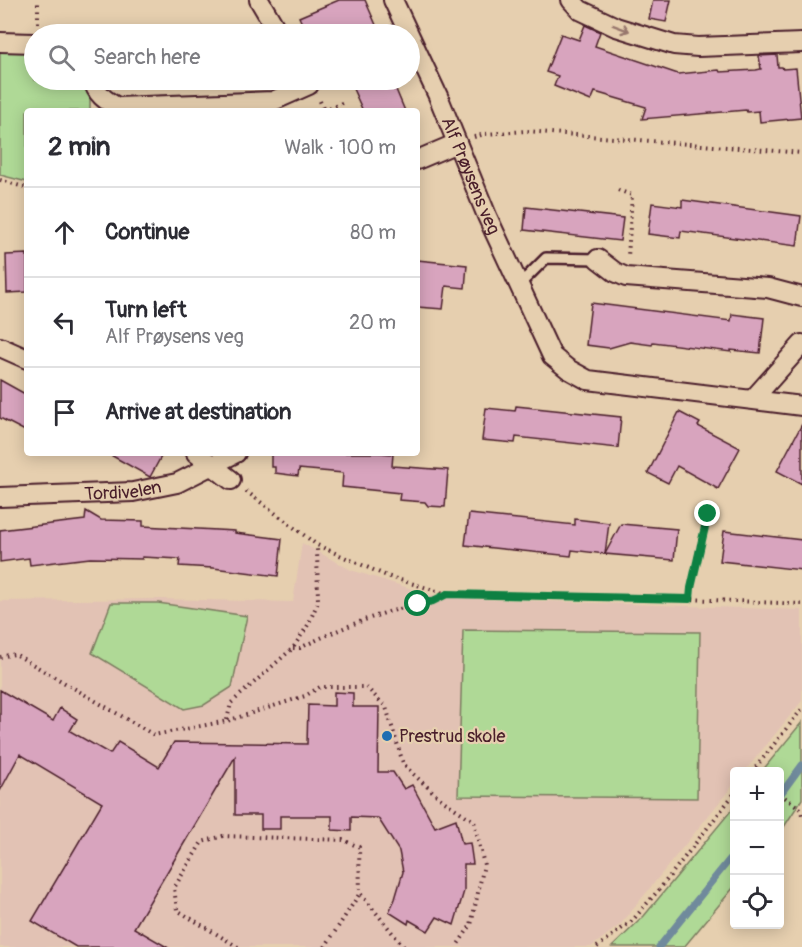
<!DOCTYPE html>
<html lang="en">
<head>
<meta charset="utf-8">
<style>
  body { margin:0; font-family:Pangolin,sans-serif; background:#f7f7f7; color:#2b2b33 }
  .controls { position:absolute; right:18px; bottom:18px; display:grid; overflow:hidden; border-radius:6px; box-shadow:0 3px 15px #0003 }
  .controls button { width:54px; height:54px; display:grid; place-items:center; padding:0; border:0; border-bottom:2px solid #e1e1e2; background:#fff; color:#2b2b33; font:30px sans-serif }
  .stop { position:absolute; width:18px; height:18px; margin:-14px; border:4px solid #0b8043; border-radius:50%; background:#fff }
  .stop.end { background:#0b8043; border-color:#fff; box-shadow:0 2px 6px #0008 }
  .list { margin:0; padding:0; list-style:none }
  h2 { display:flex; justify-content:space-between; align-items:center; height:78px; margin:0; padding:0 24px; font-size:26px }
  h2 small { font-size:20px; font-weight:400; color:#7c7c81 }
  .list li { display:grid; grid-template-columns:39px 1fr auto; gap:18px; align-items:center; box-sizing:border-box; height:90px; padding:0 24px; border-top:2px solid #e1e1e2 }
  .list b { display:block; font-size:22px; white-space:nowrap }
  .list p { margin:0; font-size:20px; white-space:nowrap; color:#7c7c81 }
  .list em { font-size:20px; font-style:normal; color:#7c7c81 }
  .icon { flex:none; width:33px; height:33px; fill:none; stroke:currentColor; stroke-width:2; stroke-linecap:round; stroke-linejoin:round }
  .map { position:relative; flex:none; width:802px; height:947px; overflow:hidden }
  .search { position:absolute; background:#fff; box-shadow:0 3px 15px #0003; left:24px; top:24px; width:396px; height:66px; display:flex; align-items:center; gap:15px; box-sizing:border-box; padding:0 21px; border-radius:33px; color:#7c7c81; font-size:22px }
  .panel { position:absolute; background:#fff; box-shadow:0 3px 15px #0003; left:24px; top:108px; width:396px; height:348px; border-radius:6px }
  .map>svg:first-child { display:block }
</style>
</head>
<body>
<div class="map">
<svg width="802" height="947" viewBox="0 0 802 947">
  <rect width="100%" height="100%" fill="#e6cfaf"/>
  <filter id="ink" filterUnits="userSpaceOnUse"><feTurbulence type="fractalNoise" baseFrequency=".0167" numOctaves="2"/><feDisplacementMap in="SourceGraphic" scale="12" xChannelSelector="R" yChannelSelector="G"/><feConvolveMatrix kernelMatrix="1 2 1 2 8 2 1 2 1" color-interpolation-filters="sRGB"/></filter>
  <g filter="url(#ink)">
    <!-- built -->
    <path fill="#e2c2b4" d="M302,543L351,570L431,595L485,599L802,610V701L745,771L734,772V784L621,924L591,947H0V601L156,599L293,602Z"/>
    <!-- green -->
    <g fill="#afd996" stroke="#7c7c60" stroke-width="1.5">
      <path d="M0,50H34V80H85L90,99V111H27V182L0,175Z"/>
      <path d="M111,603H158L247,616L232,687L204,705L184,709L92,653Z"/>
      <path d="M463,630L700,632L697,798L458,796Z"/>
      <path d="M802,722V799L780,833V772L762,771Z"/>
      <path d="M734,807V887L684,947H612L644,916Z"/>
    </g>
    <g fill="none" stroke-linecap="round" stroke-linejoin="round">
      <!-- stream -->
      <g stroke="#6f8a9c" stroke-width="7">
        <path d="M780,795L802,765"/>
        <path d="M659,947L734,854"/>
      </g>
    </g>
    <!-- building -->
    <g fill="#d8a4be" stroke="#4a1f2b" stroke-width="1.5">
      <path d="M339,0H365L380,34H307L299,17Z"/>
      <path d="M653,0H671L666,22L649,19Z"/>
      <path d="M585,25L600,32L595,46L678,74L719,70L720,72L756,70L761,69L759,56L777,55L778,67H782L783,69L796,68L801,118L760,122L759,111L747,112L746,110L642,119L646,107L595,92L591,101L554,86L558,76L546,72L561,34L579,40Z"/>
      <path d="M349,80H392L405,111H363Z"/>
      <path d="M682,200L801,216L797,246L681,231L680,238L648,234L652,203L682,207Z"/>
      <path d="M526,207L623,218L620,241L524,230Z"/>
      <path d="M27,254V292L7,293L6,255Z"/>
      <path d="M417,260L467,265L465,288L446,286L443,309L417,307Z"/>
      <path d="M591,303L731,321L732,314L764,318L760,353L731,350V352L653,342L652,345L630,342L609,348L586,345Z"/>
      <path d="M0,380L27,395V432L0,418Z"/>
      <path d="M516,406L621,417L618,448L516,437L515,443L482,440L486,408L515,411Z"/>
      <path d="M679,412L700,423L698,426L740,448L718,489L677,466L668,483L648,473Z"/>
      <path d="M802,424V484L777,471Z"/>
      <path d="M107,453H163L150,477Z"/>
      <path d="M271,453H379L393,454L392,466L448,470L445,507L428,506L425,502L399,500L400,493L342,487L343,473L299,469L298,476L275,473V467H271Z"/>
      <path d="M86,511L101,520L143,521V526L235,531V533L282,539L278,576L213,568L179,566L180,559L142,557V559L90,558L30,565L29,558L0,562V530L85,520Z"/>
      <path d="M469,514L575,525V519L609,523L605,554L572,550L571,556L465,545Z"/>
      <path d="M621,524L677,529L674,560L605,554Z"/>
      <path d="M724,531L802,540V570L720,561Z"/>
      <path d="M0,690L53,721L60,708L77,719L70,731L110,754L118,742L159,767L174,742L307,744L308,705L334,706V692L353,693V707H379L378,772H393L404,789L412,785L435,827L456,819L462,844L470,843L473,864H464V891L454,925L437,917L428,931L409,920L408,924L389,912L395,899L403,872L399,851L378,818L351,817V831L332,830V816H280V829H261V815H235V757L134,928L167,947H76L32,921L102,803L20,754L0,791Z"/>
    </g>
    <g fill="none" stroke-linecap="round" stroke-linejoin="round">
      <!-- service casing -->
      <g stroke="#4a1f2b" stroke-width="14">
        <path id="service" d="M520,284L546,258L598,259"/>
      </g>
      <!-- minor casing -->
      <g stroke="#4a1f2b" stroke-width="22">
        <g id="minor">
          <path d="M259,0L279,34"/>
          <path id="s1" d="M393,0L438,96L487,216L552,356L568,369L588,380L802,406"/>
          <path d="M571,0L580,10L616,27L674,45L698,47L802,43"/>
          <path d="M0,42L34,43"/>
          <path d="M93,80C96,94 105,100 117,107L273,101L309,85L306,80"/>
          <path d="M417,160L457,143"/>
          <path d="M598,259L615,272L626,277L768,288L802,297"/>
          <path d="M0,347L27,359"/>
          <path d="M753,399L802,344"/>
          <path d="M196,453L231,480"/>
          <path id="s2" d="M0,497L133,492L177,483L236,453"/>
        </g>
      </g>
      <!-- path -->
      <g stroke="#4a1f2b" stroke-width="4" stroke-dasharray="1.5 4.5" stroke-linecap="butt">
        <path d="M38,23V0"/>
        <path d="M320,101L324,111"/>
        <path d="M324,111L342,103"/>
        <path d="M474,137L485,134L526,131L802,153"/>
        <path d="M0,180L27,188"/>
        <path d="M618,190L632,195L628,257"/>
        <path d="M246,491L317,545L387,576L447,594L690,599L802,604"/>
        <path d="M690,599L691,588L708,504"/>
        <path d="M293,648H300C326,635 351,624 379,615C401,607 426,605 447,594"/>
        <path d="M0,657L15,654L154,735L227,721L305,696L320,687H366L386,707L403,763L412,773L442,800L474,821L484,865L471,925L456,947"/>
        <path d="M227,720L231,703L293,648L308,625L318,602L317,545"/>
        <path d="M752,772L802,709"/>
        <path d="M780,794L801,809L802,815"/>
        <path d="M238,947L177,910L174,888L202,842L223,836L343,840L359,847L360,893"/>
        <path d="M325,947L360,893L404,947"/>
        <path d="M597,947L632,921L662,886L734,794"/>
      </g>
      <!-- service -->
      <use href="#service" stroke="#e6cfaf" stroke-width="9"/>
      <!-- minor -->
      <use href="#minor" stroke="#e6cfaf" stroke-width="18"/>
    </g>
    <!-- one-way arrows -->
    <defs><path id="oneway-shaft" d="M-6 0H5M1.5-3L5.5 0L1.5 3" fill="none" stroke-width="1.6" stroke-linecap="round" stroke-linejoin="round" transform="scale(1.5)"/></defs>
    <use stroke="#98776d" href="#oneway-shaft" transform="translate(621 28) rotate(20)"/>
  </g>
  <g fill="none" stroke-linecap="round" stroke-linejoin="round" filter="url(#ink)">
    <!-- route -->
    <path stroke="#0b8043" stroke-width="8" d="M418,604L433,601L447,594L690,599L691,588L708,514"/>
  </g>
  <!-- markers -->
  <circle fill="#1f6fb2" stroke="#e6cfaf" stroke-width="2" cx="387" cy="736" r="6"/>
  <g text-anchor="middle" stroke-width="4.5" stroke-linejoin="round" paint-order="stroke">
    <!-- street labels -->
    <g font-size="18" fill="#4a1f2b" stroke="#e6cfaf">
      <text dy="6" stroke="none"><textPath href="#s1" startOffset="192">Alf Prøysens veg</textPath></text>
      <text dy="6" stroke="none"><textPath href="#s2" startOffset="123">Tordivelen</textPath></text>
    </g>
    <!-- poi labels -->
    <g font-size="18" fill="#4a1f2b" stroke="#e6cfaf" text-anchor="start">
      <text x="399" y="742">Prestrud skole</text>
    </g>
  </g>
</svg>
<div class="controls">
<button>+</button>
<button>−</button>
<button><svg class="icon" aria-label="locate" viewBox="0 0 24 24"><circle cx="12" cy="12" r="6"/><path d="M12 2v4M12 18v4M2 12h4M18 12h4"/></svg></button>
</div>
<div class="stop" style="left:418px;top:604px"></div>
<div class="stop end" style="left:708px;top:514px"></div>
<div class="search"><svg class="icon" aria-label="search" viewBox="0 0 24 24"><circle cx="10" cy="10" r="6"/><path d="M15 15l6 6"/></svg>Search here</div>
<section class="panel">
<h2>2 min<small>Walk · 100 m</small></h2>
<ul class="list">
<li><svg class="icon" aria-label="ahead" viewBox="0 0 24 24"><path d="M12 20V5M6 11l6-6 6 6"/></svg><div><b>Continue</b></div><em>80 m</em></li>
<li><svg class="icon" aria-label="left" viewBox="0 0 24 24"><path d="M17 20v-9H6M10 6l-5 5 5 5"/></svg><div><b>Turn left</b><p>Alf Prøysens veg</p></div><em>20 m</em></li>
<li><svg class="icon" aria-label="arrive" viewBox="0 0 24 24"><path d="M6 21V4h12l-3 4 3 4H6"/></svg><div><b>Arrive at destination</b></div></li>
</ul>
</section>
</div>
</body>
</html>
